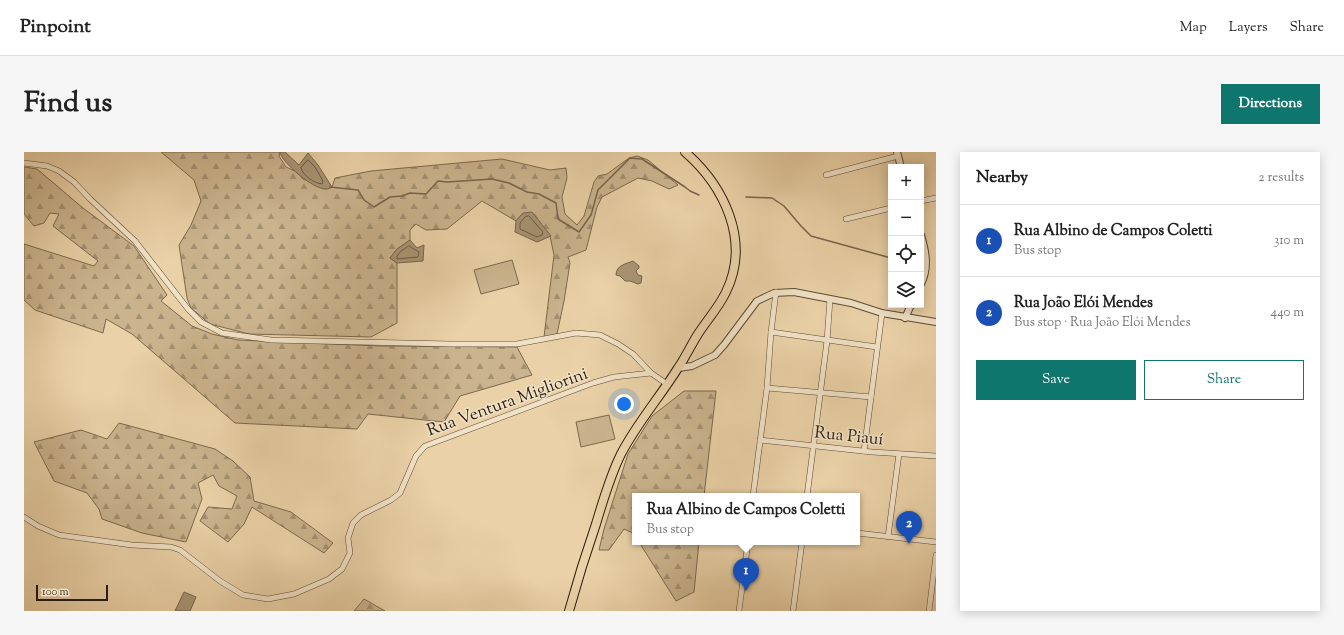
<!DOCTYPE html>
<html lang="en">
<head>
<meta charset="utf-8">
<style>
  body { margin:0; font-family:"Sorts Mill Goudy",serif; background:#f6f6f6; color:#222 }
  .controls { position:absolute; right:12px; top:12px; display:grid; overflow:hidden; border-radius:0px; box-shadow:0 2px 10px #0003 }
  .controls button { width:36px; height:36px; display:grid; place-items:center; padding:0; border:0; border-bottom:1px solid #e0e0e0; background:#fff; color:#222; font:20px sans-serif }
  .scale { position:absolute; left:12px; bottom:10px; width:72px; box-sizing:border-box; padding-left:4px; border:2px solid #2c1f10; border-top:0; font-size:11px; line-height:14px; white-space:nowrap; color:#2c1f10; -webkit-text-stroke:3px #f1e1c6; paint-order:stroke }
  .you { position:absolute; left:600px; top:252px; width:14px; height:14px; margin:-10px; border:3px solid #fff; border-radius:50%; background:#1a73e8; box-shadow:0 0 0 6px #1a73e833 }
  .badge { display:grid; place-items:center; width:26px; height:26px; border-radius:50%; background:#0f766e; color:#fff; font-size:13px; font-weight:700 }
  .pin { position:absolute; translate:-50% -33px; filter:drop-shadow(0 1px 2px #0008) }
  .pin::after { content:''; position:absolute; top:21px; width:14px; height:12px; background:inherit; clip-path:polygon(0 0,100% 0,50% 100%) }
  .popup { position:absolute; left:608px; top:341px; width:228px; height:52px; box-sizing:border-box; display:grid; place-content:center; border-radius:0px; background:#fff; filter:drop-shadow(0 1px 3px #0005); font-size:13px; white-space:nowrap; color:#767676 }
  .popup b { font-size:15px; color:#222 }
  .popup::after { content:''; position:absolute; left:50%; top:100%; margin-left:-8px; border:8px solid transparent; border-top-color:#fff }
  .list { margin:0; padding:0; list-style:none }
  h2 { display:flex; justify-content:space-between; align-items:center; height:52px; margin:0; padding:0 16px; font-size:17px }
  h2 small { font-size:13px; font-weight:400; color:#767676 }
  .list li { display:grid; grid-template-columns:26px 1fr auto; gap:12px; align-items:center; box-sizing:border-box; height:72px; padding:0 16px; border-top:1px solid #e0e0e0 }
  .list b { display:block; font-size:15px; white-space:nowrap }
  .list p { margin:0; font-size:13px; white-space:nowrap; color:#767676 }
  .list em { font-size:13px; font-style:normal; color:#767676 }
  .actions { display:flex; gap:8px; padding:12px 16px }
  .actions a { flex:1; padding:9px 0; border:1px solid #0f766e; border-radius:0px; text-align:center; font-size:14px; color:#0f766e }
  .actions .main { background:#0f766e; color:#fff }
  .icon { flex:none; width:22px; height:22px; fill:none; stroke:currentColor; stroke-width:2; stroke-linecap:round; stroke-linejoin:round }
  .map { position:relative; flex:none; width:912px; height:459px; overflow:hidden; border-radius:0px }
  header { display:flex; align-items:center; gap:24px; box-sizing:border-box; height:56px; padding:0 20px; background:#fff; border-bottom:1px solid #e0e0e0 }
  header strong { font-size:19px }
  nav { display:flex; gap:22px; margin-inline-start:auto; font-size:14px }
  .intro { display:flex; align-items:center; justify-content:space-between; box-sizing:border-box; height:96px; padding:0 24px }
  h1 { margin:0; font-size:28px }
  .button { padding:10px 18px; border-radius:0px; background:#0f766e; color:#fff; font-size:14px; font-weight:700 }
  main { display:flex; gap:24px; padding:0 24px }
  aside { flex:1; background:#fff; border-radius:0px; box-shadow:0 2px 10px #0003 }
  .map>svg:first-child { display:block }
</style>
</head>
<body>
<header>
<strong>Pinpoint</strong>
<nav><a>Map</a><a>Layers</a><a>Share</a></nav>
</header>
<div class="intro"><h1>Find us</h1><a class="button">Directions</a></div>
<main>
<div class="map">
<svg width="912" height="459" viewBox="0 0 912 459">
  <defs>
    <pattern id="forest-firs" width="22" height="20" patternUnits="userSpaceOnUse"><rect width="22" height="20" fill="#cab38d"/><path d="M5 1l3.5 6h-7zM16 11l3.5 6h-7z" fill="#a49172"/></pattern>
  </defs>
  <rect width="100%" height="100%" fill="#ead1a7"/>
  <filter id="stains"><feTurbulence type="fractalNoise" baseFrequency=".005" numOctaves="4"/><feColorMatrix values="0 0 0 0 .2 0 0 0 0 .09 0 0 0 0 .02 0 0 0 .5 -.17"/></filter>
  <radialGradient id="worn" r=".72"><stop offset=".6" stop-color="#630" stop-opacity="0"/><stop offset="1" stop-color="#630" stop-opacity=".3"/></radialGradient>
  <!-- grass -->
  <g fill="#cab38d" stroke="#7b694e">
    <path d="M488,108L495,132L457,142L450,118Z"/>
    <path d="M585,263L591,287L557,295L552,270Z"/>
  </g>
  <!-- forest -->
  <g fill="url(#forest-firs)" stroke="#7b694e">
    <path d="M137,0H256L255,4L262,15L273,20L279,27L302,37L308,35L311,26L347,19L478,7L526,18L542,16L543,26L538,45L541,62L553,73L560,64L570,30L574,24L583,22L605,6L613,4L624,8L654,33L645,37L628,29L614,26L578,45L573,55L562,98L544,105L546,111L540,149L533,182L520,185L530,103L526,84L499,61L492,69L458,49L423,77L402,78L392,72L386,78V88L373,97L366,106L373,111V171L347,185L225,182L186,172L167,156L163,146L155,93L167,73L177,49L170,28Z"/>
    <path d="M0,15L13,17L59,56L110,94L143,143L137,149L168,174L188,182L214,188L355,194L493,195L508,223L436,244L420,270L344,262L333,277L211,271L108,182L82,167L79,181L11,158L0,148V92L70,114L74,109L29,74L35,62L26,61L20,71L10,74L0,62Z"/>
    <path d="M660,239H692L680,344H611V383L609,381L600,377L585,398H575L580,377L604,302L628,264Z"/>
    <path d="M95,271L191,297L209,309L226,325L230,349L267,360L309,391L300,401L228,355L220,372L204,390L176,369L184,355L208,357L213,344L195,334L189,323L174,331L178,347L162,390L118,381L78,367L75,357L63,341L30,329L10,290L57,278L83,287Z"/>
    <path d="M615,390H675L670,440L652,449Z"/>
    <path d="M340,447L361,459H330Z"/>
  </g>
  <!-- water -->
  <g fill="#a99474" stroke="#77654c">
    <path d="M256,0H261L275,13L284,1L294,13L308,35C306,36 304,37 302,37C290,38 257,10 256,0Z"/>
    <path d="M508,60L527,84L513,90L491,80L492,69L499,61Z"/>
    <path d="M386,88L393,96L400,93L399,109L373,111L366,106L373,97Z"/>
    <path d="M609,109L615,114V116L612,119L614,123L618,124L617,131L614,132L606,129H601L596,124L592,123C592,113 602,112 609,109Z"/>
    <path d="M160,440L172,445L166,459H151Z"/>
  </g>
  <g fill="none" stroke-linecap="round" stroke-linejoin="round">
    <!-- shore -->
    <g stroke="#6a5a42" stroke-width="1">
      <path d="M284,8L291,15L299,29L298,32C290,31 279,24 277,16Z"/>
      <path d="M505,64L519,80L518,83L513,85L496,77V71L501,65Z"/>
      <path d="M385,94L395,100L394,105L373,107V104L376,100Z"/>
    </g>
    <!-- stream -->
    <g stroke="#77654c" stroke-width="1.5">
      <path d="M306,35L334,38L340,48L350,55L366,45L378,44L386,41L402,42L414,29L423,30L468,27L485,31L503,40L515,42L532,51L534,67L555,80L567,63L574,38L606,6L618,7L661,35L666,39L675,43"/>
      <path d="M722,45L748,46L760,54L777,74L787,84L867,106"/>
    </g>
    <!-- minor casing -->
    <g stroke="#5c4c36" stroke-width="6">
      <g id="minor">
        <path d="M0,11L23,14L35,19L50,30L66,47L111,89L164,157L177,170L198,181L247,188L426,192H493L552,181L576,183L594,192L609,202L627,221"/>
        <path d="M802,23L874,4"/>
        <path d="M897,49L912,46"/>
        <path d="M822,67L867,56"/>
        <path d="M747,180L853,195"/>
        <path d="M743,236L847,245"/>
        <path d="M736,288L848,300L912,304"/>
        <path d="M840,299L858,161"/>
        <path d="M729,344L743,236L747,180L752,140"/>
        <path d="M783,344L803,189L806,147"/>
        <path d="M0,365L14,374L35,383L108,393L147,395L156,398L196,429L219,443L244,447L270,442L305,427L318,417L326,401L324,386L329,371L337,363L367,348L376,341L392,304L401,294L569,231L590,225L627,221L643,232"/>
        <path d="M833,381L912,390"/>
        <path d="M864,385L875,302"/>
        <path d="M715,459L724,390"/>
        <path d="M769,459L778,390"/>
        <path d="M905,459L912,403"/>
      </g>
    </g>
    <!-- tertiary casing -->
    <g stroke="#5c4c36" stroke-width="8">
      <g id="tertiary">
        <path d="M873,0L877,15"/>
        <path d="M897,83C902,100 905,116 897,132"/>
        <path d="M881,166L887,153"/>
        <path d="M655,216L668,214L691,203L700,193L733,149L750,141L770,140L827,151L858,161L912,170"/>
      </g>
    </g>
    <!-- trunk casing -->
    <g stroke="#2c1f10" stroke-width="10">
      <path id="trunk" d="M545,459C553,430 562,401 572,372C579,349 586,324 597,302C613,271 636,245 654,216C661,206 667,193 674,182C683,168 695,155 702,140C727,89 700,34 661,0"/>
    </g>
    <!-- minor -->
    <use href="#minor" stroke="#f1e1c6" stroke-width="5"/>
    <!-- tertiary -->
    <use href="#tertiary" stroke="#f1e1c6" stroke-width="6"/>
    <!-- trunk -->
    <use href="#trunk" stroke="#ead1a7" stroke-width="8"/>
  </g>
  <g text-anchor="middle" stroke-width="3" stroke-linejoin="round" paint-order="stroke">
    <!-- street labels -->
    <g font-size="17" fill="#2c1f10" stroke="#f1e1c6">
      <text transform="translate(483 249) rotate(-20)" y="6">Rua Ventura Migliorini</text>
      <text transform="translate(825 283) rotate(6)" y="6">Rua Piauí</text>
    </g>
  </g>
  <rect width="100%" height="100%" filter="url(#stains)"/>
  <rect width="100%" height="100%" fill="url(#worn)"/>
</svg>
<div class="controls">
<button>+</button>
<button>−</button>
<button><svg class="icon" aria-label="locate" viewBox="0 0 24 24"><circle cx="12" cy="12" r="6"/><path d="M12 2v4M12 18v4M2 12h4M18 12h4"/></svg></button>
<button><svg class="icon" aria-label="layers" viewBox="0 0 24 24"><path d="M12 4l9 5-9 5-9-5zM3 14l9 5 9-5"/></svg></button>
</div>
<div class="scale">100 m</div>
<div class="you"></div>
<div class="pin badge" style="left:722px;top:439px;background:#1a4fb4">1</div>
<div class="popup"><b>Rua Albino de Campos Coletti</b>Bus stop</div>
<div class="pin badge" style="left:885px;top:392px;background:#1a4fb4">2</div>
</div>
<aside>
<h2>Nearby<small>2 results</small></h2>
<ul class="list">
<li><span class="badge" style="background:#1a4fb4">1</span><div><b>Rua Albino de Campos Coletti</b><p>Bus stop</p></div><em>310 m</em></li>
<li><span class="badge" style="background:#1a4fb4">2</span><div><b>Rua João Elói Mendes</b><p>Bus stop · Rua João Elói Mendes</p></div><em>440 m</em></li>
</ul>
<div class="actions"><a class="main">Save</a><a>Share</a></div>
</aside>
</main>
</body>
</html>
